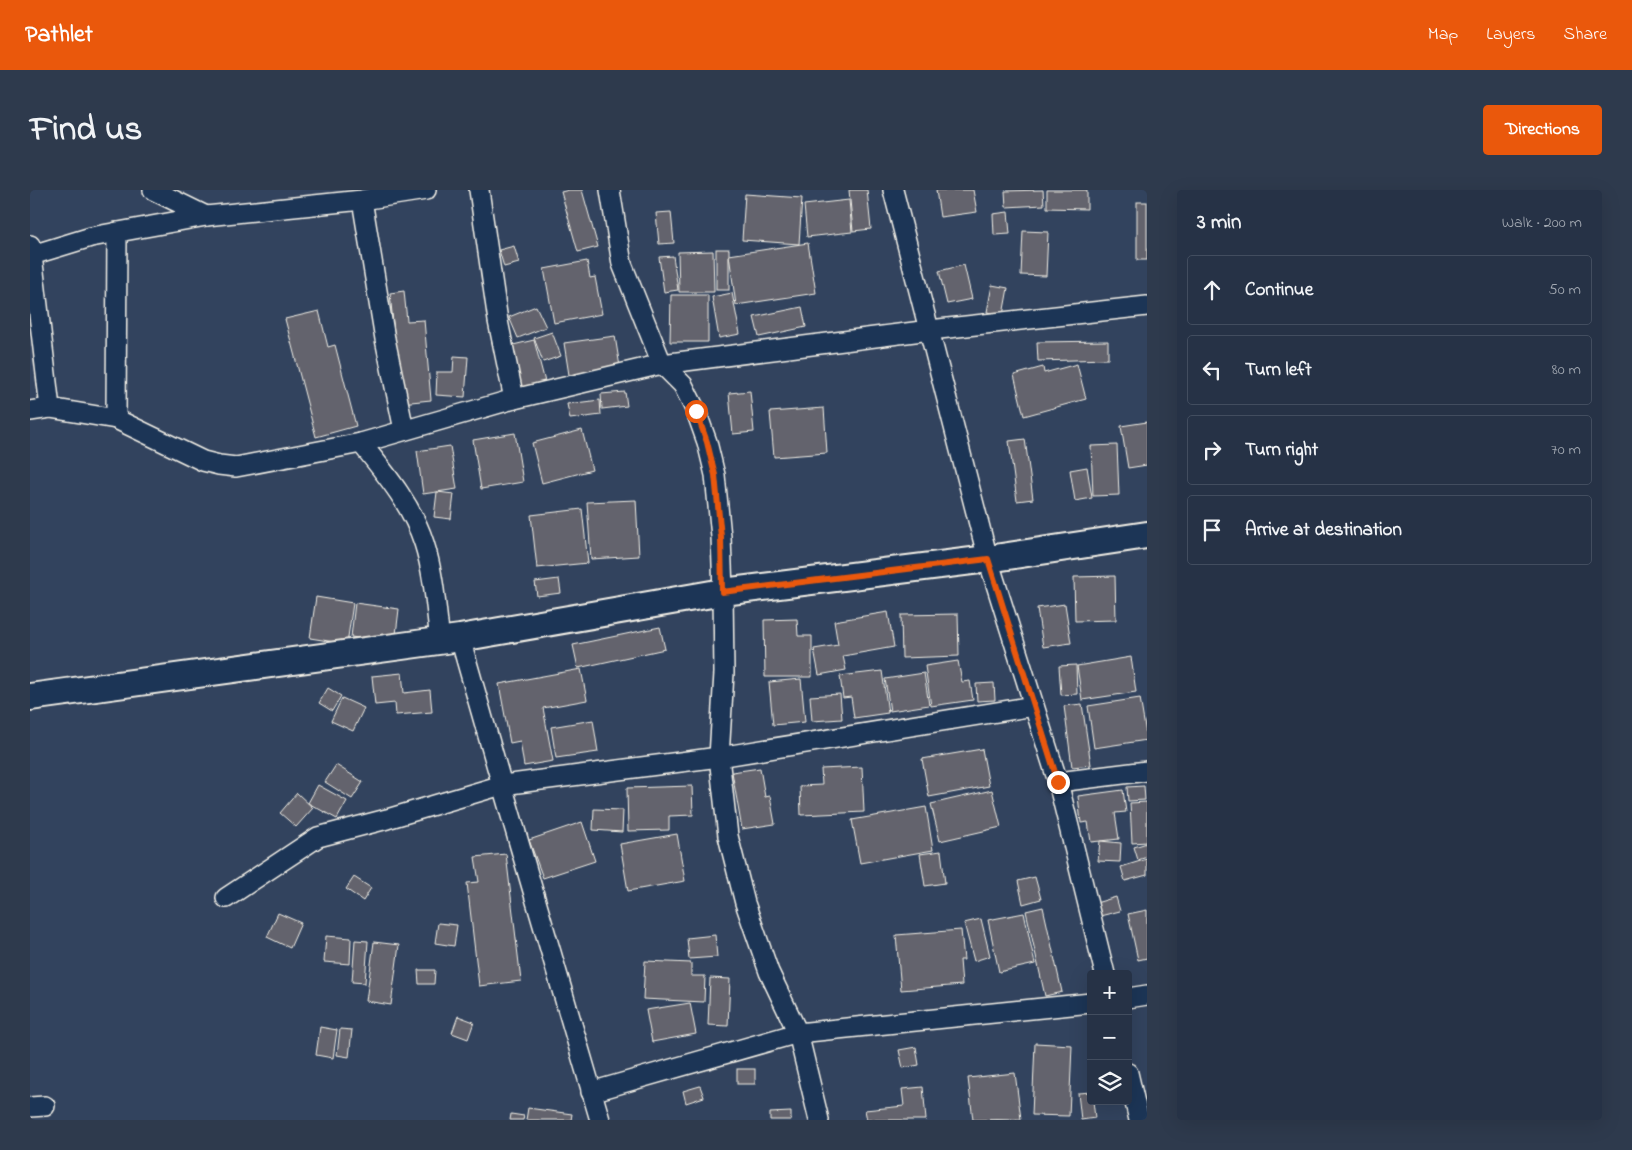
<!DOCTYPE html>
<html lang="en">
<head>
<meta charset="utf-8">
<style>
  body { margin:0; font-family:"Indie Flower",sans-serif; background:#2e3a4d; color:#f1f3f6 }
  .controls { position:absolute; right:15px; bottom:15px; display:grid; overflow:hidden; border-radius:5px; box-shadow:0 5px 20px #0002 }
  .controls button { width:45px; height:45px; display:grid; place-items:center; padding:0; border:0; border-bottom:1px solid #424d5f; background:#263246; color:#f1f3f6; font:25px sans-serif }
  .stop { position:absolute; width:15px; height:15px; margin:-11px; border:4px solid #ea580c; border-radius:50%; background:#fff }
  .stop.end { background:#ea580c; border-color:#fff; box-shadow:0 1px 5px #0008 }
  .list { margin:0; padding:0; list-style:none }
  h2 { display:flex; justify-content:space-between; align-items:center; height:65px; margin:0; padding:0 20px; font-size:21px }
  h2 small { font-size:16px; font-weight:400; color:#a4aab3 }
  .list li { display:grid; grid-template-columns:32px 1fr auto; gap:15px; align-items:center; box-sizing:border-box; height:70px; margin:0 10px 10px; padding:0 10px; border:1px solid #424d5f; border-radius:5px }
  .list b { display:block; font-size:19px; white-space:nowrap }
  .list em { font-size:16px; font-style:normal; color:#a4aab3 }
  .icon { flex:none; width:28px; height:28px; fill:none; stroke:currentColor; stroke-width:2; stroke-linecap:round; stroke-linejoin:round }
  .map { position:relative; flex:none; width:1117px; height:930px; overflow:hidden; border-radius:5px }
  header { display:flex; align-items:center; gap:30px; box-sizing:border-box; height:70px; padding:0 25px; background:#ea580c; color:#fff }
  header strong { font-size:24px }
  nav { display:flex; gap:28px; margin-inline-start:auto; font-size:18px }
  .intro { display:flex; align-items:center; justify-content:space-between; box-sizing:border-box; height:120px; padding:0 30px }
  h1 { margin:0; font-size:35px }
  .button { padding:12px 22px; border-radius:5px; background:#ea580c; color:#fff; font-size:18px; font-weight:700 }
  main { display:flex; gap:30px; padding:0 30px }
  aside { flex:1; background:#263246; border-radius:5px; box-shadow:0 5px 20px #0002 }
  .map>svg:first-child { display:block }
</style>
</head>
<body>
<header>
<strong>Pathlet</strong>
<nav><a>Map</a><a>Layers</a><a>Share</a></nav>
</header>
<div class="intro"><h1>Find us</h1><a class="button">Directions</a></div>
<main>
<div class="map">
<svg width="1117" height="930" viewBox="0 0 1117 930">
  <rect width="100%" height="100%" fill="#32435e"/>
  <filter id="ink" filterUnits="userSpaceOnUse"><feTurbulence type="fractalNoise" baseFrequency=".02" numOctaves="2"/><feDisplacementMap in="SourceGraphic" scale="10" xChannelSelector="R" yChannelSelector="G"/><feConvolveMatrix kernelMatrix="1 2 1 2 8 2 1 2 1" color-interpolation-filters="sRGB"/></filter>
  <g filter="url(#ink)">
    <!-- building -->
    <g fill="#64646d" stroke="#f4f1e8">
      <path d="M539,0H552L568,57L548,62L531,2Z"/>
      <path d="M819,0H837L841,39L823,41Z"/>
      <path d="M906,0H943L947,22L910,27Z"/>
      <path d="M1013,0L1014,15L976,17L975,1Z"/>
      <path d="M1017,0H1057V19L1017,18Z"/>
      <path d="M715,4L772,8L769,54L712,50Z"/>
      <path d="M819,10L822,42L777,47L774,15Z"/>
      <rect x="1107" y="12" width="10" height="58"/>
      <path d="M641,22L644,53L629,54L626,23Z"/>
      <path d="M978,22L980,44L964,45L963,24Z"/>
      <path d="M993,41L1018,42L1016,86L991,85Z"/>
      <path d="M778,53L786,103L706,115L699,65Z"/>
      <path d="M484,56L489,73L474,77L469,60Z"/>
      <rect x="686" y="59" width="13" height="41"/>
      <path d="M683,61L684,102H649L648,62Z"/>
      <path d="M643,66L648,100L634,102L629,67Z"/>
      <path d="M557,71L560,88L565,87L572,124L524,133L514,79Z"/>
      <path d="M934,75L942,109L917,114L909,81Z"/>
      <path d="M962,95L978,98L973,125L957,122Z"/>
      <path d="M374,101L377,131L394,130L401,210L371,213L360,103Z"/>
      <path d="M702,103L710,144L689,148L682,107Z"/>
      <path d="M641,105H678V152H640Z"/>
      <path d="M506,116L516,137L488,148L479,127Z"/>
      <path d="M772,117L776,137L729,147L724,127Z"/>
      <path d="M289,121L298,157L305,155L326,236L286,247L255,129Z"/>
      <path d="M522,142L531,166L513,172L504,148Z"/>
      <path d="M585,146L590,177L539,185L534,153Z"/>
      <path d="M504,150L515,192L490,198L479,156Z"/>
      <path d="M1078,151V169L1008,171L1007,152Z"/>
      <path d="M424,166L438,167L435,207L406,205L407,182H423Z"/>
      <path d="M1047,174L1056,209L994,226L984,185L1013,177L1014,183Z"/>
      <path d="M720,201L724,242L703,244L699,203Z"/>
      <path d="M595,202L597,216L572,219L571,204Z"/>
      <path d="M570,210L571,225L540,229L537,214Z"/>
      <path d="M794,218L797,263L744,267L740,222Z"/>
      <path d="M1117,232V275L1098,278L1091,236Z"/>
      <path d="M552,240L562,280L512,293L502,253Z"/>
      <path d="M485,243L493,292L451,299L443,250Z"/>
      <path d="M995,249L1003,309L987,311L979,251Z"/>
      <path d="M1087,255L1089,305L1063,306L1061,256Z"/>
      <path d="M420,256L427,299L393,304L387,261Z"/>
      <path d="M1057,277L1062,308L1045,311L1040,280Z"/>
      <path d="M407,302L424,304L421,329L404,327Z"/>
      <path d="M606,310L609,366L561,369L557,312Z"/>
      <path d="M552,319L558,373L507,378L501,325Z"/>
      <path d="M1085,386L1086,430L1045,431L1044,387Z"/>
      <path d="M529,389L531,403L507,406L505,392Z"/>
      <path d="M286,407L323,413L317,454L280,448Z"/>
      <path d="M325,413L369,419L365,453L321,447Z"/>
      <path d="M1035,414L1041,453L1013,457L1007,418Z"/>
      <path d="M858,422L864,457L813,466L816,480L789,485L784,459L808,455L804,431Z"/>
      <path d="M928,424L929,466L872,468L871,425Z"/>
      <path d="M767,429L768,446H782V487H735L734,430Z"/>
      <path d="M630,437L635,459L548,478L543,455Z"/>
      <path d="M1101,467L1106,502L1052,510L1047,476Z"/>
      <path d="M928,471L932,492L940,491L943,510L901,516L895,476Z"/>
      <path d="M1046,475L1047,504L1031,505L1029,476Z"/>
      <path d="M551,479L557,510L513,518L523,571L494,576L490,551L480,553L469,494Z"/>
      <path d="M852,481L858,523L824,528L821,507L813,508L810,486Z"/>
      <path d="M372,483L374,503L400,500L402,522L366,525L365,513L345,515L342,486Z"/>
      <path d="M894,483L899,515L860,521L855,489Z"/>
      <path d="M771,489L775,532L743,535L739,492Z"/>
      <path d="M964,493L965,510L947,511L946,494Z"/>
      <path d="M298,498L311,506L302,521L289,513Z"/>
      <path d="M810,504L812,529L782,531L780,506Z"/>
      <path d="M312,508L334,518L323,541L301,531Z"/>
      <path d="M1110,508L1117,550L1064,558L1058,516Z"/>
      <path d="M1052,514L1061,575L1042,577L1034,516Z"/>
      <path d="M563,530L568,562L526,568L521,537Z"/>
      <path d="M952,559L959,596L899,607L892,569Z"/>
      <path d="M306,575L333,592L322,609L295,592Z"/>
      <path d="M832,577L834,622L771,625L770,596L792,595L791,579Z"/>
      <path d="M730,578L735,607L740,606L745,634L712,639L702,582Z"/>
      <path d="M288,595L317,611L307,629L278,613Z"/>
      <path d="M662,596L663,625L639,626V640L598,641L597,598Z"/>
      <path d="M1114,596L1115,610L1098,611L1097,597Z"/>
      <path d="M962,600L971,637L910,651L901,614Z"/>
      <path d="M1093,600L1096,622L1085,623L1089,649L1061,652L1058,632L1051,633L1048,606Z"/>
      <path d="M267,603L283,618L266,637L250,623Z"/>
      <path d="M1117,612V652L1102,653L1100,613Z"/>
      <path d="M896,617L903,660L830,673L822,630Z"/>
      <path d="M564,619L593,620L592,642L563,640Z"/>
      <path d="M552,632L565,671L513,688L499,650Z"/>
      <path d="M647,644L655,691L598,701L590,654Z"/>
      <path d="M1070,651L1091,653L1090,672L1068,671Z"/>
      <path d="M1117,653V667L1108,670L1104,657Z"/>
      <path d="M911,661L915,693L895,696L890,664Z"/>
      <path d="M476,664L491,791L449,796L437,693L449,692L445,667Z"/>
      <path d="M1117,669V685L1095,691L1091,677Z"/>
      <path d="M324,687L341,698L333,711L316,699Z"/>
      <path d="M1005,687L1011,709L993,714L988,691Z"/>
      <path d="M1086,707L1090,721L1070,726L1066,713Z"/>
      <path d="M1013,717L1032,802L1015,806L996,721Z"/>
      <path d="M1117,720V768L1108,770L1098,724Z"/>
      <path d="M248,723L271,733L260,758L237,747Z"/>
      <path d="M994,723L1005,774L969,782L958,730Z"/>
      <path d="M951,729L960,766L944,771L934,733Z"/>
      <path d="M408,733L427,735L424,756L405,753Z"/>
      <path d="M931,740L934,770H930L932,795L871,800L866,745Z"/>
      <path d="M685,745L687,767L659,769L657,748Z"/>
      <path d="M296,746L321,748L320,774L294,772Z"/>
      <path d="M325,750L338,751L335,793L322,792Z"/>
      <path d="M344,752L369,755L361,815L336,811Z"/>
      <path d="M615,771L661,773V786H675L674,812L613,809Z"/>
      <path d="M388,780H405L404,794H389Z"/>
      <path d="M680,788L700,789L698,836L678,835Z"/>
      <path d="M660,813L666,844L622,852L616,820Z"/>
      <path d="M428,826L444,832L438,849L422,843Z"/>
      <path d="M290,837L307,840L303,868L286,865Z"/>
      <path d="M310,839L322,840L319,867L307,865Z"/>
      <path d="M1005,853L1042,855L1039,926L1002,925Z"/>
      <path d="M886,857L889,875L873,878L869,860Z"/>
      <rect x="707" y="879" width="18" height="15"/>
      <path d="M985,883L991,929L943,930L938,888Z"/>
      <path d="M670,896L674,907L656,913L653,901Z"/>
      <path d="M893,897L896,930H837L835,920L874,916L872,899Z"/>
      <path d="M1061,902V911H1063L1065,928L1051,930L1048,903Z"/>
      <path d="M498,918L542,924L541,930H496Z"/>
      <path d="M761,922V930H740V923Z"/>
      <path d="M481,924L494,926L493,930H480Z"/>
    </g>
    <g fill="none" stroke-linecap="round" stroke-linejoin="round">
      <!-- street casing -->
      <g stroke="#f4f1e8" stroke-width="22">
        <g id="street">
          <path d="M123,0L176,26"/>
          <path d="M449,0L468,131L484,209"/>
          <path d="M580,0L592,74L632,174L653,195L666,221L677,252L685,285L691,347L693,402L694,483L689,567L698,646L715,713L739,782L768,843L789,930"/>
          <path d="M863,0L958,369L1028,592L1075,784"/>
          <path d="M332,10L355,149L374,240"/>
          <path d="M0,55L2,65L20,218"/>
          <path d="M2,65L61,47L176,26L332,10L396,0"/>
          <path d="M0,221L20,218L86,229L173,271L189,275L206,277L331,253L484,209L632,174L900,140L1117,116"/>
          <path d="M86,229L87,42"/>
          <path d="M331,253C355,283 382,315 394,353C404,384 406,418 410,451"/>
          <path d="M430,448L472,595L570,930"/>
          <path d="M1028,592L1117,581"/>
          <path d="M196,708L288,647L357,629L472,595L689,567L1004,516"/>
          <path d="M1098,808L1117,805"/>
          <path d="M1098,883L1109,930"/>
          <path d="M561,902L768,843L1061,813"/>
          <path d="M0,917L15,916"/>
        </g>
      </g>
      <!-- secondary casing -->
      <g stroke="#f4f1e8" stroke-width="30">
        <path id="secondary" d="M0,507L430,448L693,402L958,369L1117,345"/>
      </g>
      <!-- street -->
      <use href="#street" stroke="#1d3557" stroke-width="19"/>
      <!-- secondary -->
      <use href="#secondary" stroke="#1d3557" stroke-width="26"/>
    </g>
  </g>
  <g fill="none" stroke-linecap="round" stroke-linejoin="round" filter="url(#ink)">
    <!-- route -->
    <path stroke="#ea580c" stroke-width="6" d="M666,221L677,252L685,285L691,347L692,402L958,369L1028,592"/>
  </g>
</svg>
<div class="controls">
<button>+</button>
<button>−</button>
<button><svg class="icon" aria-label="layers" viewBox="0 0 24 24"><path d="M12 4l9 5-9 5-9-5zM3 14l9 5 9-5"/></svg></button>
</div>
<div class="stop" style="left:666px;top:221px"></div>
<div class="stop end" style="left:1028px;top:592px"></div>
</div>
<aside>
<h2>3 min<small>Walk · 200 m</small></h2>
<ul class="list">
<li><svg class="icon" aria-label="ahead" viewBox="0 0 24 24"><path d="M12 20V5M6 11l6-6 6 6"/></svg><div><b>Continue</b></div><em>50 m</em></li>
<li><svg class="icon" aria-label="left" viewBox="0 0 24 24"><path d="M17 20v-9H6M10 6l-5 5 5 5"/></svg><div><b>Turn left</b></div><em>80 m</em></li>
<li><svg class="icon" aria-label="right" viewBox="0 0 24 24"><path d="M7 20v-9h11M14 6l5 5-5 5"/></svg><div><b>Turn right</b></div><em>70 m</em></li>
<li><svg class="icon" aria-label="arrive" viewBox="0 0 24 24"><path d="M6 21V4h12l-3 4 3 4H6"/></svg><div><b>Arrive at destination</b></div></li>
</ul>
</aside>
</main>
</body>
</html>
